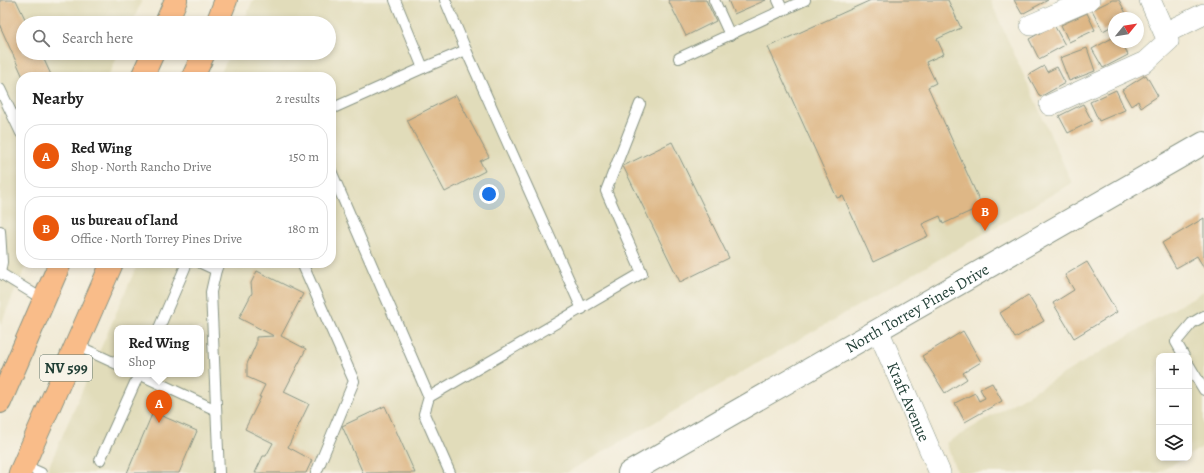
<!DOCTYPE html>
<html lang="en">
<head>
<meta charset="utf-8">
<style>
  body { margin:0; font-family:Alegreya,serif; background:#f6f6f6; color:#222 }
  .controls { position:absolute; right:12px; bottom:12px; display:grid; overflow:hidden; border-radius:8px; box-shadow:0 2px 6px #0003 }
  .controls button { width:36px; height:36px; display:grid; place-items:center; padding:0; border:0; border-bottom:1px solid #e0e0e0; background:#fff; color:#222; font:20px sans-serif }
  .compass { position:absolute; left:1108px; top:12px; width:36px; height:36px; border-radius:50%; background:#fff; box-shadow:0 2px 6px #0003; rotate:60deg }
  .you { position:absolute; left:489px; top:194px; width:14px; height:14px; margin:-10px; border:3px solid #fff; border-radius:50%; background:#1a73e8; box-shadow:0 0 0 6px #1a73e833 }
  .badge { display:grid; place-items:center; width:26px; height:26px; border-radius:50%; background:#ea580c; color:#fff; font-size:13px; font-weight:700 }
  .pin { position:absolute; translate:-50% -33px; filter:drop-shadow(0 1px 2px #0008) }
  .pin::after { content:''; position:absolute; top:21px; width:14px; height:12px; background:inherit; clip-path:polygon(0 0,100% 0,50% 100%) }
  .popup { position:absolute; left:114px; top:325px; width:90px; height:52px; box-sizing:border-box; display:grid; place-content:center; border-radius:8px; background:#fff; filter:drop-shadow(0 1px 3px #0005); font-size:13px; white-space:nowrap; color:#767676 }
  .popup b { font-size:15px; color:#222 }
  .popup::after { content:''; position:absolute; left:50%; top:100%; margin-left:-8px; border:8px solid transparent; border-top-color:#fff }
  .list { margin:0; padding:0; list-style:none }
  h2 { display:flex; justify-content:space-between; align-items:center; height:52px; margin:0; padding:0 16px; font-size:17px }
  h2 small { font-size:13px; font-weight:400; color:#767676 }
  .list li { display:grid; grid-template-columns:26px 1fr auto; gap:12px; align-items:center; box-sizing:border-box; height:64px; margin:0 8px 8px; padding:0 8px; border:1px solid #e0e0e0; border-radius:16px }
  .list b { display:block; font-size:15px; white-space:nowrap }
  .list p { margin:0; font-size:13px; white-space:nowrap; color:#767676 }
  .list em { font-size:13px; font-style:normal; color:#767676 }
  .icon { flex:none; width:22px; height:22px; fill:none; stroke:currentColor; stroke-width:2; stroke-linecap:round; stroke-linejoin:round }
  .map { position:relative; flex:none; width:1204px; height:473px; overflow:hidden }
  .search { position:absolute; background:#fff; box-shadow:0 2px 6px #0003; left:16px; top:16px; width:320px; height:44px; display:flex; align-items:center; gap:10px; box-sizing:border-box; padding:0 14px; border-radius:22px; color:#767676; font-size:15px }
  .panel { position:absolute; background:#fff; box-shadow:0 2px 6px #0003; left:16px; top:72px; width:320px; height:196px; border-radius:16px }
  .map>svg:first-child { display:block }
</style>
</head>
<body>
<div class="map">
<svg width="1204" height="473" viewBox="0 0 1204 473">
  <rect width="100%" height="100%" fill="#f7f3e8"/>
  <filter id="ink" filterUnits="userSpaceOnUse"><feTurbulence type="fractalNoise" baseFrequency=".025" numOctaves="2"/><feDisplacementMap in="SourceGraphic" scale="8" xChannelSelector="R" yChannelSelector="G"/><feConvolveMatrix kernelMatrix="1 2 1 2 8 2 1 2 1" color-interpolation-filters="sRGB"/></filter>
  <filter id="wash" filterUnits="userSpaceOnUse"><feTurbulence type="fractalNoise" baseFrequency=".012" numOctaves="4" result="noise"/><feDisplacementMap in="SourceGraphic" scale="16" xChannelSelector="R" yChannelSelector="G"/><feGaussianBlur stdDeviation="0.9" result="paint"/><feColorMatrix in="noise" values="0 0 0 0 0 0 0 0 0 0 0 0 0 0 0 0 0 1.4 0 .05"/><feComposite in="paint" operator="in"/></filter>
  <g filter="url(#wash)">
    <rect width="100%" height="100%" fill="#f1ead5"/>
    <!-- built -->
    <g fill="#e1dcba" fill-rule="evenodd">
      <path d="M0,0H142L132,23H23V53H119L108,77H21V263H27L0,326Z"/>
      <path d="M253,0H990L1072,183L566,473H46L138,263H331V77H219L230,53H329V23H243ZM117,328H201V374H117Z"/>
      <path d="M1204,291V446L1189,455V356H1159V458H1183L1158,473H957L946,443Z"/>
    </g>
    <g id="blocks">
      <!-- building -->
      <g fill="#deb786">
        <path d="M0,0H16L27,23H23V53H41L52,77H23L0,26Z"/>
        <path d="M668,0H706L716,21L686,36Z"/>
        <path d="M728,0H766L734,14Z"/>
        <path d="M871,0H948L961,28L937,39L944,54L926,62L936,83L928,87L982,206L943,224L940,216L922,224L928,236L873,262L843,196L837,198L768,47Z"/>
        <path d="M1014,0H1048L1022,14Z"/>
        <path d="M1112,0H1119L1128,17L1114,18V25L1103,31L1092,10Z"/>
        <path d="M1087,13L1095,30L1069,42L1061,25Z"/>
        <path d="M1054,25L1065,45L1039,59L1029,39Z"/>
        <path d="M1114,37V42H1122L1128,55L1103,68L1092,49Z"/>
        <path d="M1087,48L1095,71L1069,81L1060,58Z"/>
        <path d="M1044,66L1047,72L1057,67L1065,83L1040,97L1028,75Z"/>
        <path d="M1146,75L1158,96L1141,107L1138,101L1131,106L1122,90Z"/>
        <path d="M1116,90L1125,110L1099,121L1090,102Z"/>
        <path d="M456,95L489,157L480,161L485,171L445,192L407,120Z"/>
        <path d="M1083,104L1092,121L1068,133L1059,116Z"/>
        <path d="M672,142L729,258L680,282L623,166Z"/>
        <path d="M1204,218V268L1197,256L1176,268L1162,243Z"/>
        <path d="M1087,262L1117,312L1074,338L1053,303L1074,290L1065,275Z"/>
        <path d="M257,271L303,294L281,336L306,349L284,392L309,404L288,447L312,460L306,473H255L263,456H266L273,443L245,429L261,397H259L265,385L247,377V364L256,344V337L274,336L239,318L252,293L251,283Z"/>
        <path d="M1028,295L1044,321L1015,338L1000,313Z"/>
        <path d="M963,331L981,362L963,373L967,379L945,393L922,356Z"/>
        <path d="M992,383L1002,401L965,422L955,403L975,393L979,401L985,398L980,389Z"/>
        <path d="M385,406L415,473H363L342,426Z"/>
        <path d="M153,412L197,431L179,473H127Z"/>
      </g>
    </g>
  </g>
  <g filter="url(#ink)">
    <use href="#blocks" fill-opacity="0" stroke="#889484" stroke-width="1"/>
    <g fill="none" stroke-linecap="round" stroke-linejoin="round">
      <!-- service casing -->
      <g stroke="#889484" stroke-width="12">
        <g id="service">
          <path d="M395,0L423,68L466,50L582,309"/>
          <path d="M445,0L466,50"/>
          <path d="M714,0L730,35"/>
          <path d="M778,0L783,11"/>
          <path d="M679,58L805,0"/>
          <path d="M0,89L21,133"/>
          <path d="M331,109L423,68"/>
          <path d="M331,171L429,397L642,273L606,191L640,104"/>
          <path d="M0,231L2,262L0,273"/>
          <path d="M201,263L216,270L219,263"/>
          <path d="M302,263L354,381L316,473"/>
          <path d="M216,270L211,292L219,473"/>
          <path d="M0,273L44,300"/>
          <path d="M159,328L187,263"/>
          <path d="M76,345L117,364"/>
          <path d="M1184,356L1176,342L1192,323L1204,316"/>
          <path d="M1189,365L1204,390"/>
          <path d="M139,374L216,410"/>
          <path d="M429,397L424,414L450,473"/>
          <path d="M100,460L139,374"/>
          <path d="M23,465L41,473"/>
        </g>
      </g>
      <!-- minor casing -->
      <g stroke="#889484" stroke-width="22">
        <g id="minor">
          <path d="M1031,25L1089,0"/>
          <path d="M1165,33L1204,14"/>
          <path d="M1050,105L1145,62L1168,41L1150,0"/>
          <path id="s1" d="M878,330L940,473"/>
        </g>
      </g>
      <!-- tertiary casing -->
      <g stroke="#889484" stroke-width="24">
        <g id="tertiary">
          <path id="s2" d="M629,473L1204,143"/>
        </g>
      </g>
      <!-- primary casing -->
      <g stroke="#889484" stroke-width="24">
        <g id="primary">
          <path d="M166,23L176,0"/>
          <path d="M217,23L226,0"/>
          <path d="M142,77L153,53"/>
          <path d="M193,77L204,53"/>
          <path d="M0,402L60,263"/>
          <path d="M20,473L112,263"/>
        </g>
      </g>
      <!-- service -->
      <use href="#service" stroke="#fff" stroke-width="10"/>
      <!-- minor -->
      <use href="#minor" stroke="#fff" stroke-width="21"/>
      <!-- tertiary -->
      <use href="#tertiary" stroke="#fff" stroke-width="22"/>
      <!-- primary -->
      <use href="#primary" stroke="#f9bc89" stroke-width="22"/>
    </g>
  </g>
  <g text-anchor="middle" stroke-width="3.5" stroke-linejoin="round" paint-order="stroke">
    <!-- shield labels -->
    <rect fill="#f7f3e8" stroke="#60746a" stroke-width="1" x="40" y="355" width="52" height="26" rx="3"/>
    <g font-size="15" font-weight="bold" fill="#1f3d34">
      <text x="66" y="373">NV 599</text>
    </g>
    <!-- street labels -->
    <g font-size="16" fill="#1f3d34" stroke="#f7f3e8">
      <text dy="6" stroke="none"><textPath href="#s2" startOffset="332">North Torrey Pines Drive</textPath></text>
      <text dy="6" stroke="none"><textPath href="#s1" startOffset="78">Kraft Avenue</textPath></text>
    </g>
  </g>
</svg>
<div class="controls">
<button>+</button>
<button>−</button>
<button><svg class="icon" aria-label="layers" viewBox="0 0 24 24"><path d="M12 4l9 5-9 5-9-5zM3 14l9 5 9-5"/></svg></button>
</div>
<svg class="compass" viewBox="-18 -18 36 36"><path d="M0-13l5 13h-10z" fill="#e53935"/><path d="M0 13l5-13h-10z" fill="#767676"/></svg>
<div class="you"></div>
<div class="pin badge" style="left:159px;top:423px">A</div>
<div class="popup"><b>Red Wing</b>Shop</div>
<div class="pin badge" style="left:985px;top:231px">B</div>
<div class="search"><svg class="icon" aria-label="search" viewBox="0 0 24 24"><circle cx="10" cy="10" r="6"/><path d="M15 15l6 6"/></svg>Search here</div>
<section class="panel">
<h2>Nearby<small>2 results</small></h2>
<ul class="list">
<li><span class="badge">A</span><div><b>Red Wing</b><p>Shop · North Rancho Drive</p></div><em>150 m</em></li>
<li><span class="badge">B</span><div><b>us bureau of land</b><p>Office · North Torrey Pines Drive</p></div><em>180 m</em></li>
</ul>
</section>
</div>
</body>
</html>
